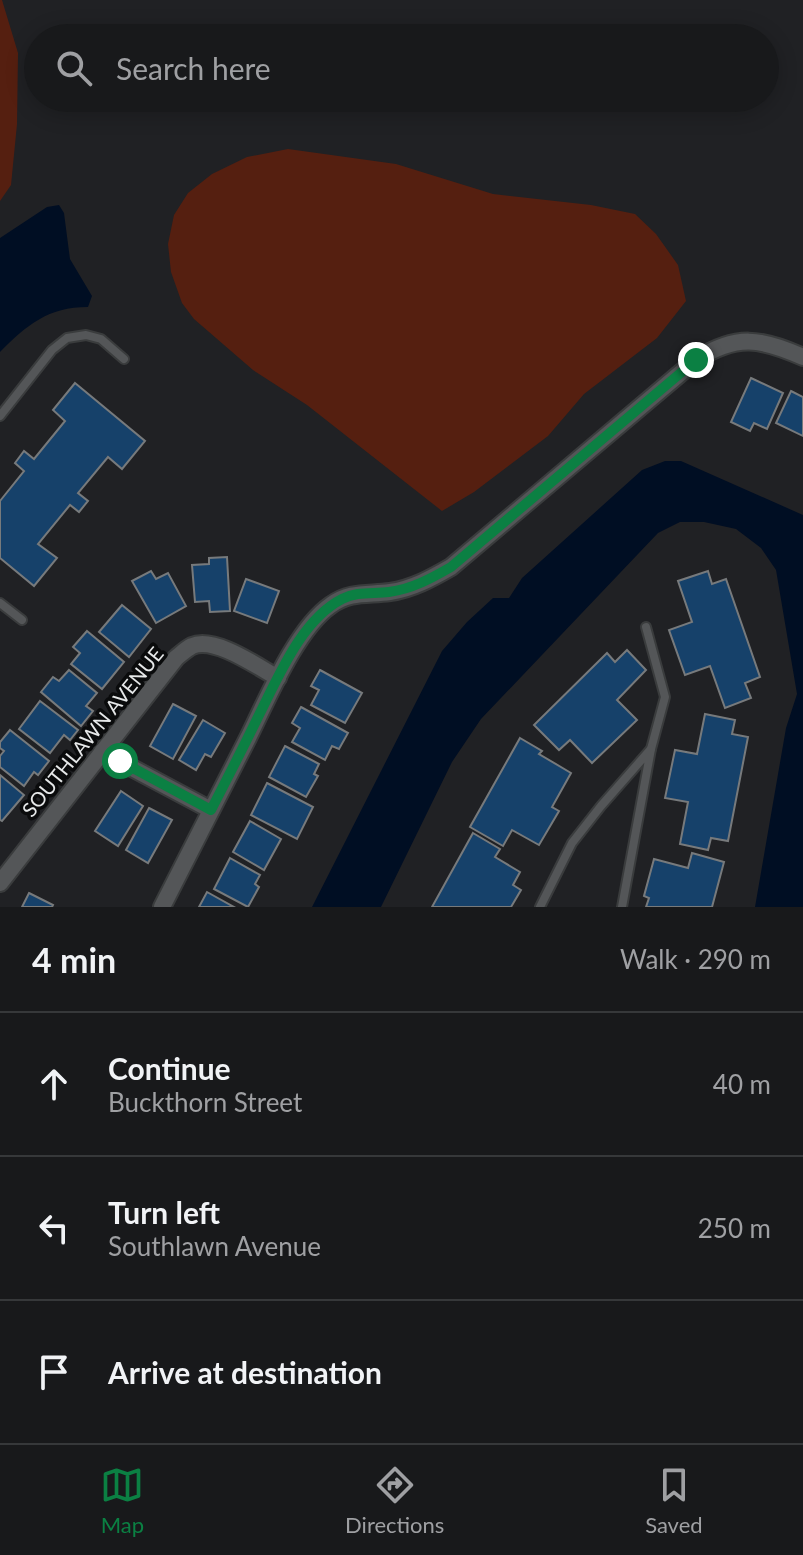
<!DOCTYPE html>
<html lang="en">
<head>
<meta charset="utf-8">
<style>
  body { margin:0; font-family:Lato,sans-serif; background:#252628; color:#f1f3f6 }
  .stop { position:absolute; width:24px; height:24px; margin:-18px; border:6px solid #0b8043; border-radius:50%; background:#fff }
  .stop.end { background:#0b8043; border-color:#fff; box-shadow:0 2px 8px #0008 }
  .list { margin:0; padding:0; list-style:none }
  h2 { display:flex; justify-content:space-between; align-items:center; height:104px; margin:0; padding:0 32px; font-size:34px }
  h2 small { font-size:26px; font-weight:400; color:#9fa0a3 }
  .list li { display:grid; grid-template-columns:52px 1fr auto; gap:24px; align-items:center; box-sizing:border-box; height:144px; padding:0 32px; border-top:2px solid #36383a }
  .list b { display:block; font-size:30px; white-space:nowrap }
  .list p { margin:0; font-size:26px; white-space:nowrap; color:#9fa0a3 }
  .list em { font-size:26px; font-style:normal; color:#9fa0a3 }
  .icon { flex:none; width:44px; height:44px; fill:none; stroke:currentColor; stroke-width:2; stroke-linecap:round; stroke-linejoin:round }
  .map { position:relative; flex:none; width:803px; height:907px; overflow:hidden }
  .search { position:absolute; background:#18191b; box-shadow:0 4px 20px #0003; left:24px; right:24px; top:24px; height:88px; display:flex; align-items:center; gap:20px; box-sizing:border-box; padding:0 28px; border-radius:44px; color:#9fa0a3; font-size:30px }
  .sheet { height:536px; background:#18191b }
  nav { display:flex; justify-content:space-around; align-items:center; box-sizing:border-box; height:112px; border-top:2px solid #36383a; background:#18191b; font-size:22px; color:#9fa0a3 }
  nav a { display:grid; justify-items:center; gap:4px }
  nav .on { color:#0b8043 }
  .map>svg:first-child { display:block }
</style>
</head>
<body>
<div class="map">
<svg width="803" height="907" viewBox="0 0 803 907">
  <rect width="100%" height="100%" fill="#202124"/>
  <!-- green -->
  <g fill="#551f10">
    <path d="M0,0H2L18,53L17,124L11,185L0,201Z"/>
    <path d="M288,149L396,164L493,194L591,205L635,214L656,234L678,265L686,301L657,338L584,394L548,436L474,492L442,511L307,405L253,370L194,319L182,303L171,272L168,244L174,215L188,193L212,174L247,157Z"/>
  </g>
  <!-- water -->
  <g fill="#000e23">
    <path d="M59,205L64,213L70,259L92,296L88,307C48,307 27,325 0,352V238L47,207Z"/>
    <path d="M665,461H681L803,515V907H755L786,728L797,694L776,570L761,548L736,529L704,522H680L658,533L481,719L452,762L381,907H312L442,651L467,622L493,598H509L522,578L642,470Z"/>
  </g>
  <!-- building -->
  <g fill="#16416a" stroke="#777a7c" stroke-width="2">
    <path d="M751,378L783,393L767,429L754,423L750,431L731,422Z"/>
    <path d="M75,383L145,441L122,469L108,457L78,493L88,501L79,512L70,505L38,544L57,558L34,586L0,558V501L24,471L15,463L24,451L34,459L65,421L53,410Z"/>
    <path d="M791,391L803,397V436L776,423Z"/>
    <path d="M227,557L230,611L210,612L209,601L195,602L192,565L209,564V558Z"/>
    <path d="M151,571L156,579L168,573L186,606L156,623L132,581Z"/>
    <path d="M708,571L712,584L726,579L760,677L745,683L751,698L725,708L710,666L685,675L669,630L692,622L678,581Z"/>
    <path d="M246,579L279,591L267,623L234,611Z"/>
    <path d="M122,605L151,629L129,657L99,632Z"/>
    <path d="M87,631L124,662L102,689L71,664L80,653L73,647Z"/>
    <path d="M627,650L646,670L617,700L637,720L592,763L570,740L559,750L534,725L607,653L615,662Z"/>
    <path d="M69,670L97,693L86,706L93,711L81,726L41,692L53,677L59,681Z"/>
    <path d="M320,670L362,693L345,723L311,705L319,690L311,686Z"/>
    <path d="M40,701L78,730L70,740L64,735L50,753L19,729Z"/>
    <path d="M173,704L196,716L173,759L150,746Z"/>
    <path d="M301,707L348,733L339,749L332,746L325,760L292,742L300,728L292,723Z"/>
    <path d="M705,714L735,720L732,734L748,737L728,841L711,838L708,850L680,844L688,802L665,798L675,750L697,754Z"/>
    <path d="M203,720L225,733L211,757L205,754L196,770L179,760Z"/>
    <path d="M10,730L49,761L38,775L34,772L24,786L0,767V756L4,751L0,748V742Z"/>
    <path d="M520,738L542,751L539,754L571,773L552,807L559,811L539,845L512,830L503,846L470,827Z"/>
    <path d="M285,746L319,764L314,774L318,776L306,797L269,777Z"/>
    <path d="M0,775L24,795L2,821L0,820Z"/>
    <path d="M267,783L313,807L297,839L251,815Z"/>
    <path d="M121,791L143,806L118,846L95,831Z"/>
    <path d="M149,808L172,820L148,863L126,850Z"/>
    <path d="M250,821L281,839L264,870L233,852Z"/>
    <path d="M473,833L500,849L495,857L520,872L513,885L521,890L511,907H432Z"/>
    <path d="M692,853L724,862L712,907H646L649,898L644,896L654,859L688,868Z"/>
    <path d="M230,858L260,875L255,884L259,887L248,907L214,889Z"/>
    <path d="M207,892L234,907H199Z"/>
    <path d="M29,893L53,905L52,907H22Z"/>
  </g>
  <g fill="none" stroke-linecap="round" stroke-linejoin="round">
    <!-- lane casing -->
    <g stroke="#3a3c3d" stroke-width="12">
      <g id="lane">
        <path d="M0,416L52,350L67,338L86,335L101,339L124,359"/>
        <path d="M0,603L22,620"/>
        <path d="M646,627L665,697L651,749"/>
        <path d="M540,907L572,843L601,806L651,749L622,907"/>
      </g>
    </g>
    <!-- street casing -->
    <g stroke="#3a3c3d" stroke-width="20">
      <g id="street">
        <path d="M102,752L211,810"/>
        <path d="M0,883L176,658C181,654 186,649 192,646C215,636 258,667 278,678"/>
        <path d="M162,907C191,851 219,794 248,738C267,700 296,629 331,605C350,591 368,595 390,592C412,589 432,578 451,567L696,360C736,334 761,338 803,357"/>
      </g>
    </g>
    <!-- lane -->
    <use href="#lane" stroke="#545658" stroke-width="8"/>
    <!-- street -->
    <use href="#street" stroke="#545658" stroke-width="16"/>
  </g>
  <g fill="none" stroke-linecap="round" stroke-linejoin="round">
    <!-- route -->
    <path stroke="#0b8043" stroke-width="10" d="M120,761L211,810C227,779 243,748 258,717C278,678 301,620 342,599C357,591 373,594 389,592C412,589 432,578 451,567L696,360"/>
  </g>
  <g text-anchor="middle" stroke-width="7" stroke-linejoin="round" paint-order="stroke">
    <!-- street labels -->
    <g font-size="20" fill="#e6e8e9" stroke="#0a0b0c">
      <text transform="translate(93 732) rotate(-51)" y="7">SOUTHLAWN AVENUE</text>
    </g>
  </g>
</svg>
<div class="stop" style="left:120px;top:761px"></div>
<div class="stop end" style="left:696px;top:360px"></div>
<div class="search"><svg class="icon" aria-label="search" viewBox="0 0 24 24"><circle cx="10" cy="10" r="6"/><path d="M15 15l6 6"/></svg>Search here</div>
</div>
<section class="sheet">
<h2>4 min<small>Walk · 290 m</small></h2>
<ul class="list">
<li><svg class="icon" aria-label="ahead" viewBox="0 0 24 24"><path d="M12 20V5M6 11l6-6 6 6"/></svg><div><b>Continue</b><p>Buckthorn Street</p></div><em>40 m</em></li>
<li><svg class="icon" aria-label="left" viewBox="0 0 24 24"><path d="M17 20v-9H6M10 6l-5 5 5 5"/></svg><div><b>Turn left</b><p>Southlawn Avenue</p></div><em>250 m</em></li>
<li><svg class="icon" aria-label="arrive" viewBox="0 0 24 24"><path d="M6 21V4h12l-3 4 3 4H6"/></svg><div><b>Arrive at destination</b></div></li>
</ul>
</section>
<nav>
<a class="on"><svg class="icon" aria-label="map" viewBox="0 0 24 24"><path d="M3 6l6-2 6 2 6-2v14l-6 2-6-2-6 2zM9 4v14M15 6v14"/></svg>Map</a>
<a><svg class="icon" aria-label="directions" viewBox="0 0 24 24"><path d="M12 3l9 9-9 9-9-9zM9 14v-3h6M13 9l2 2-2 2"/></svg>Directions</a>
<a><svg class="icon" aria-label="saved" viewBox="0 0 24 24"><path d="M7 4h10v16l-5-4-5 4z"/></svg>Saved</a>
</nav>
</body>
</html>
